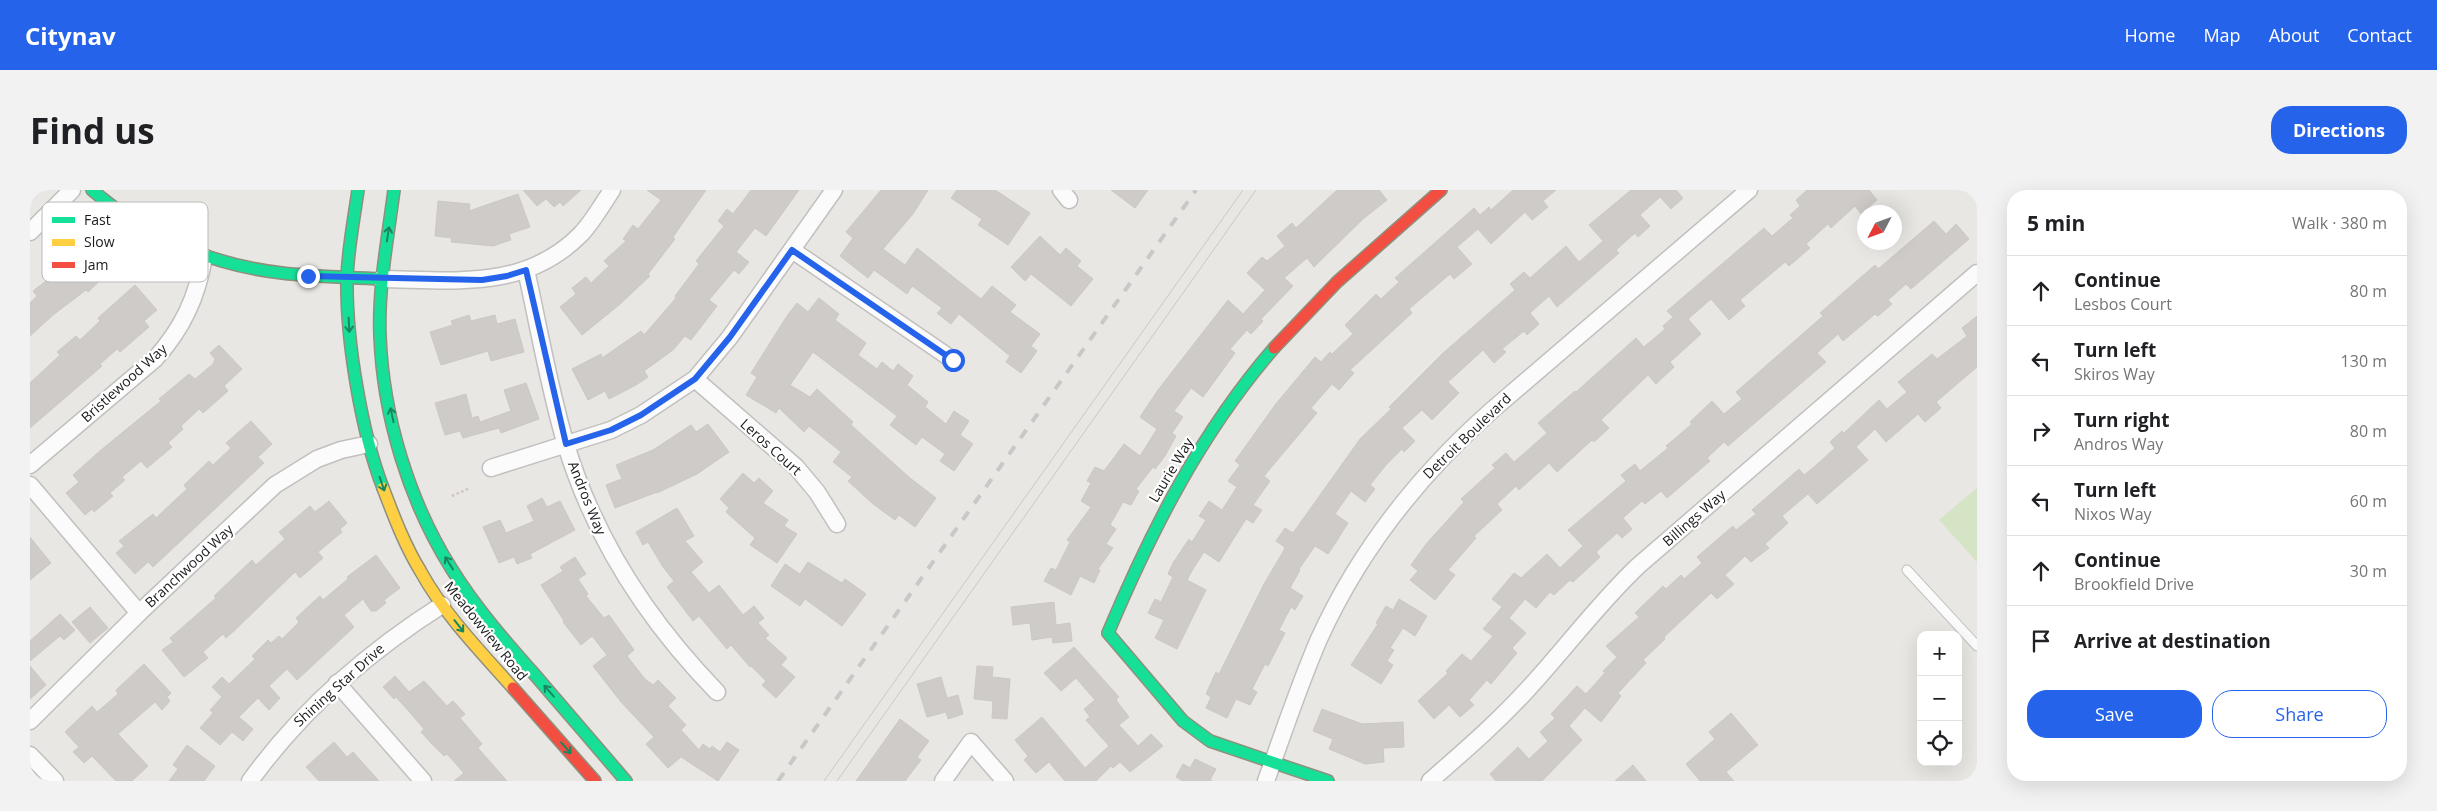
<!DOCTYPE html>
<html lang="en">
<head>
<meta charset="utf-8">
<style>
  body { margin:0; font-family:"Open Sans",sans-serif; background:#f2f2f2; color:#202124 }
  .controls { position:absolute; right:15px; bottom:15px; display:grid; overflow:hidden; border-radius:10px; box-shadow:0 5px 20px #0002 }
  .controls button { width:45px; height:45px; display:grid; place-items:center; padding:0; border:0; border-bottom:1px solid #e0e0e0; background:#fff; color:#202124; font:25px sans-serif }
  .compass { position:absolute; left:1827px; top:15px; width:45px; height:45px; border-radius:50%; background:#fff; box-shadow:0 5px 20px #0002; rotate:229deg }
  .stop { position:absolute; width:15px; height:15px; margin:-11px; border:4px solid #2563eb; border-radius:50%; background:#fff }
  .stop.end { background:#2563eb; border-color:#fff; box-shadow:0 1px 5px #0008 }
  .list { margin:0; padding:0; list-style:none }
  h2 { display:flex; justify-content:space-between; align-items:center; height:65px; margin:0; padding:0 20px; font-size:21px }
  h2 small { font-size:16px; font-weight:400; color:#757577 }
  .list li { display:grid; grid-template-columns:32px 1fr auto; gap:15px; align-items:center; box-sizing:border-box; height:70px; padding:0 20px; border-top:1px solid #e0e0e0 }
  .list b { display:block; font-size:19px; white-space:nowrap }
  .list p { margin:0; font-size:16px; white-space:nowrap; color:#757577 }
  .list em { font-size:16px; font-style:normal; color:#757577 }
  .actions { display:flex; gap:10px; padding:15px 20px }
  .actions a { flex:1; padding:11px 0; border:1px solid #2563eb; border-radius:20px; text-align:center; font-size:18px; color:#2563eb }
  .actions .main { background:#2563eb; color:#fff }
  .icon { flex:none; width:28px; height:28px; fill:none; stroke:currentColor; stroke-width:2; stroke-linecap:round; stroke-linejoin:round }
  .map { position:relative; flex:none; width:1947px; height:591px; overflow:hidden; border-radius:20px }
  header { display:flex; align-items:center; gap:30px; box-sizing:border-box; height:70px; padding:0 25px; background:#2563eb; color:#fff }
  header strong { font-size:24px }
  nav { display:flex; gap:28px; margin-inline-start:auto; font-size:18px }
  .intro { display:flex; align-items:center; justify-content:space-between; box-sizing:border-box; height:120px; padding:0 30px }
  h1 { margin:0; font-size:35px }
  .button { padding:12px 22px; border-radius:20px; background:#2563eb; color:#fff; font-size:18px; font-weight:700 }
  main { display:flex; gap:30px; padding:0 30px }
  aside { flex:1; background:#fff; border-radius:20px; box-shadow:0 5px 20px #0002 }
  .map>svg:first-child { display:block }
</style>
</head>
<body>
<header>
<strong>Citynav</strong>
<nav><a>Home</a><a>Map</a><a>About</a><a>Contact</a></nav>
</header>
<div class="intro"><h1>Find us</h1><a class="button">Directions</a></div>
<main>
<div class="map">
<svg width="1947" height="591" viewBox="0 0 1947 591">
  <rect width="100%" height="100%" fill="#e9e7e3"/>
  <!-- grass -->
  <path fill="#d4e4c4" d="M1947,298V372L1909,330Z"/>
  <!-- building -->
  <g fill="#cecbc8" stroke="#ccc8c4">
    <path d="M493,0H551L533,16L530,12L524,17L516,9L507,16Z"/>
    <path d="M617,0H676L643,47L645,49L618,84L620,86L589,115L552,145L530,117L546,104L542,98L556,87L561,93L579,76L574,71L596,51L593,49L603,35L608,39L631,10Z"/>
    <path d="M721,0H769L736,46L725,38L706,62L719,72L709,84L704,80L679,110L687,116L661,150L655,146L643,160L614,181L618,187L606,195L579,209L575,201L558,210L542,179L571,164L572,168L611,141L614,145L646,108L645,106L669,74L666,71L694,36L688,31L697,19L703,24Z"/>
    <path d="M851,0H898L883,24L853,59L875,75L887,58L951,109L962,96L986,115L980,122L1010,144L1001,156L1007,161L991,183L976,172L980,166L929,124L921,134L907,123L912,118L882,96L877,104L844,80L838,88L810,66L823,48L816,42Z"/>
    <path d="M927,0H965L1000,23L978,55L948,35L952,29L921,8Z"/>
    <path d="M1081,0H1118L1105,18Z"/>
    <path d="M1307,0H1349L1357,10L1333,29L1284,77L1277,68L1254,88L1263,96L1231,129L1233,131L1221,144L1217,140L1200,159L1205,163L1173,207L1161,198L1144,221L1153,227L1142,243L1146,246L1135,266L1125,279L1123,277L1106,299L1109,301L1101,315L1093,312L1080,335L1086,339L1076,354L1083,358L1068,379L1070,380L1064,393L1050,386L1041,405L1014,391L1021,378L1026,380L1040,352L1037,350L1061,317L1051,311L1061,293L1057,291L1065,277L1074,281L1094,254L1110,266L1127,239L1110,227L1128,200L1198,110L1213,124L1235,100L1217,83L1232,67L1237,71L1255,56L1247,46L1262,33L1266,38Z"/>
    <path d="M1483,0H1526L1513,11L1518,17L1502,30L1495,22L1461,54L1448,39L1427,57L1442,74L1424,89L1420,84L1379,119L1382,123L1320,180L1324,183L1309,200L1302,194L1281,218L1287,223L1234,286L1240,291L1223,315L1232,320L1223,333L1216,329L1189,372L1174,362L1163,379L1157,390L1176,400L1147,459L1125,448L1134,430L1118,423L1125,409L1131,412L1143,387L1138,384L1143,373L1159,349L1162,352L1176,330L1169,326L1179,311L1192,320L1207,297L1198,291L1210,275L1205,271L1245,215L1285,167L1291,172L1300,162L1302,164L1323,144L1315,135L1346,104L1351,109L1369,92L1365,88L1444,18L1450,25L1459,17L1461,20Z"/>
    <path d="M1601,0H1646L1653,8L1641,19L1630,7L1610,25L1620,36L1608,47L1605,43L1586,60L1589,63L1527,117L1519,106L1500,123L1509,134L1497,145L1494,141L1472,159L1476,162L1464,173L1453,160L1418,192L1429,203L1402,230L1392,220L1372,238L1385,251L1374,262L1372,259L1356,275L1340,295L1345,299L1335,312L1321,301L1305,324L1318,333L1306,352L1298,364L1285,356L1269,379L1270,380L1260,398L1273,406L1265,420L1261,417L1249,440L1255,443L1238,476L1235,474L1222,499L1227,502L1220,515L1206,509L1197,528L1176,518L1181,507L1176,504L1186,482L1189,484L1234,394L1254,360L1255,357L1246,351L1255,338L1263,343L1330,249L1361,219L1359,217L1412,164L1485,100L1480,94L1494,82L1500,88L1536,56L1549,72L1573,51L1559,35Z"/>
    <path d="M1777,0H1839L1847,10L1831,24L1825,16L1801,38L1798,34L1776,54L1780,58L1759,76L1755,72L1710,110L1715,116L1699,130L1681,109L1658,129L1671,144L1640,172L1644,177L1626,194L1618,185L1571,230L1579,238L1564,252L1562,250L1527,282L1519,273L1489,300L1486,296L1467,314L1472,320L1444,346L1446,348L1418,380L1425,385L1405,410L1380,390L1388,381L1381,375L1397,353L1434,312L1431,309L1465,278L1462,275L1476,263L1484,272L1499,259L1517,243L1508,233L1545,201L1546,202L1606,148L1614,157L1635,139L1633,136L1643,127L1637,121L1651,109L1734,38L1742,46L1763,28L1760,25L1770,16L1766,10Z"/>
    <path d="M488,4L500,37L479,44L481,50L463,56L421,52L422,48L405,46L408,11L440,14L439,21Z"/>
    <path d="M1904,31L1916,44L1926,34L1939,49L1881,99L1876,94L1858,110L1862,114L1848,126L1845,124L1813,151L1808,144L1787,163L1796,172L1698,256L1694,252L1677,268L1680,271L1637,308L1631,301L1615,314L1612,311L1593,328L1602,339L1592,348L1587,343L1566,362L1570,367L1543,392L1540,390L1524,405L1520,402L1506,418L1495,409L1479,428L1496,443L1482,458L1487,463L1461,494L1457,490L1439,510L1444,515L1430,527L1419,515L1404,529L1388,511L1418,483L1416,481L1432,464L1441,471L1463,446L1453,439L1472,417L1462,409L1484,383L1491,388L1517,364L1530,378L1553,356L1538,340L1596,291L1591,285L1605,274L1610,281L1638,258L1636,256L1662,234L1660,232L1682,211L1694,224L1712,209L1706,202L1793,126L1790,123L1845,75L1848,79Z"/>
    <path d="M1010,46L1030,65L1036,58L1051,71L1047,76L1063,89L1041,116L1001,84L995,91L981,77Z"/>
    <path d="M61,55L79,75L72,82L76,85L58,102L56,100L23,125L0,146V113L7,106L3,101L16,91L12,86L42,60L48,66Z"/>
    <path d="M105,95L127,120L114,131L119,137L90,162L87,159L70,174L72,176L0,238V193L30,165L27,162L46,146L50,150L70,131L68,128Z"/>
    <path d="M789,108L809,124L805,130L836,153L828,165L847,179L852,172L863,181L868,174L883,186L877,195L898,212L895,217L916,234L924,221L939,231L930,245L943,254L924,281L910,271L915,264L892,247L886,255L860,235L867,226L783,162L760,195L780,207L787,199L823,232L821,235L880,288L906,308L885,337L869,325L865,330L843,314L818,291L822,287L803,272L811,262L779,236L774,242L749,218L746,223L716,205L727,187L721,183L757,126L767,113L778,122Z"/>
    <path d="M439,125L441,131L465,125L467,134L485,129L494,162L461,171L458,161L411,175L400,142L423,135L421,131Z"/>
    <path d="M1947,126V177L1906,212L1911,218L1895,232L1888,224L1856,252L1845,239L1826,257L1838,270L1787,314L1778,304L1752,326L1758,333L1735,354L1739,358L1721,372L1715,366L1695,385L1704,394L1687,409L1681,403L1634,447L1635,449L1613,470L1616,473L1588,503L1591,506L1571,532L1555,518L1539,536L1552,550L1512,591H1466L1460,584L1488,557L1499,569L1518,551L1510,542L1525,528L1521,524L1547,496L1556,504L1575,483L1573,481L1587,467L1576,456L1609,427L1605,423L1633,396L1636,399L1651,385L1654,389L1672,373L1667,367L1703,336L1706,340L1726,324L1722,320L1769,279L1774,285L1784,277L1805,258L1800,252L1812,241L1814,243L1849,210L1857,219L1877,202L1868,192L1902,164L1907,169L1937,146L1932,138Z"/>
    <path d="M189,155L212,179L194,196L198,201L173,223L169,219L151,236L153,239L138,253L142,257L117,278L111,271L92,287L95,290L80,303L83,306L64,322L62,319L55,325L36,303L49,292L43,285L71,260L131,211L129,209L159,184L165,189L183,174L185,169L180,163Z"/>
    <path d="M496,193L509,229L471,243L469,238L433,248L430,241L415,245L405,213L436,204L442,228L448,226L450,232L481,221L474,200Z"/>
    <path d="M221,231L242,254L228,267L234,273L123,377L118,372L105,384L86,363L94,356L89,351L123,324L126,328L144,311L157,299L154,295L179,271L183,275L201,258L196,253Z"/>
    <path d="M678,234L699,262L667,284L627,303V302L585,318L576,295L592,289L586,275L623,260L661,235L666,242Z"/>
    <path d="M713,283L724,293L729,288L743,301L733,313L758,330L754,336L767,344L747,373L720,355L725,348L696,322L699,318L690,309Z"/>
    <path d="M512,308L517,317L530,311L545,340L500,364L502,368L487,374L484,367L469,373L453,337L470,330L476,343L504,331L497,316Z"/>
    <path d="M299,311L317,333L310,339L312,342L288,362L293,368L270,388L265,382L205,440L196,448L193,444L173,462L178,468L154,487L132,460L143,452L140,448L186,408L184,406L222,370L226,375L255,349L249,342L280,316L285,322Z"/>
    <path d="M647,318L664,346L655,351L673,372L661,382L679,403L689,395L713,425L724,416L734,428L728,433L739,445L735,448L757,468L751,475L765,487L746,508L732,495L736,491L721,476L720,477L701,455L697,459L669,426L663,431L637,397L644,391L633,377L618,352L613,355L606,342Z"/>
    <path d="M0,347L21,373L0,390Z"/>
    <path d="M346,365L370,398L354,410L356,413L346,421H341L333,409L314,425L324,437L267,490L257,479L239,496L250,508L239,520L228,508L209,527L223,539L213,551L202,542L190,555L170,538L183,523L180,520L192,507L182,497L192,487L199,494L225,469L222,466L238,450L241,453L249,446L252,449L269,432L266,428L281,414L290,406L293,410L318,389L317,387Z"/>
    <path d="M545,367L556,384L548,389L558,404L556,406L574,428L579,425L604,460L597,466L615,489L623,495L628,490L646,508L638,516L656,535L651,540L669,560L673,554L680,559L682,556L690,562L697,552L709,560L688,591L651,567L638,578L616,554L624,547L591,512L563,476L577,465L562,446L551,455L533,432L534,431L511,395L533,381L530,377Z"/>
    <path d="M778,372L812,393L815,389L836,404L812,436L775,409L770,416L741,396L755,374L770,384Z"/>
    <path d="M1369,409L1397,426L1385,446L1373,438L1360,458L1364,460L1357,471L1363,475L1351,494L1321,475L1348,434L1346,433L1356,416L1363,420Z"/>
    <path d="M1024,412L1026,435L1040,433L1042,451L1023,453L1022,447L1002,450L1000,433L983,435L981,417Z"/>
    <path d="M60,417L78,438L60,453L42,432Z"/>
    <path d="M30,424L45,440L34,450L30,446L0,471V451Z"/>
    <path d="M1044,457L1089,507L1086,510L1099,527L1089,535L1108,556L1121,544L1133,556L1100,582L1090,572L1083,578L1081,576L1066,591H1035L1019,572L1006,583L994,570L998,566L985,550L1012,527L1055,578L1079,556L1056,530L1060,527L1054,519L1065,510L1046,488L1031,501L1014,483Z"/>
    <path d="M114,474L141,503L137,507L140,511L132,520L125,512L88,544L118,576L102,591H86L62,566L54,573L43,562L49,557L35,542L62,516L67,522L88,504L86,500Z"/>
    <path d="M0,476L16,495L0,509Z"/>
    <path d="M947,476L963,477L962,487L980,489L977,529L962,528L963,511L944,509Z"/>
    <path d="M365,486L379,502L394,491L417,516L423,511L435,524L430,528L452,554L448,558L477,591H424L434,583L417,564L414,566L402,554L391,542L394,539L383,526L366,507L364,509L353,497Z"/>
    <path d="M911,487L917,508L928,505L933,524L918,529L916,522L897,527L887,494Z"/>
    <path d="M1292,519L1332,534L1373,532L1374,557L1353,558L1354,572L1335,574L1299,559L1303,549L1283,541Z"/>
    <path d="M1701,523L1728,555L1696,582L1704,591H1670L1656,574L1685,549L1679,542Z"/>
    <path d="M870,529L899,551L887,567L891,570L875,591H826Z"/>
    <path d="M304,552L317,567L323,562L349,591H289L276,577Z"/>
    <path d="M157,555L185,576L174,591H139L148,579L143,575Z"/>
    <path d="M1165,569L1186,579L1180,590L1182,591H1153L1146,587L1153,574L1160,578Z"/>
    <path d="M1603,575L1616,591H1585Z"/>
  </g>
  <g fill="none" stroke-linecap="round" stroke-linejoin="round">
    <!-- lane casing -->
    <g stroke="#c1c0bf" stroke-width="11">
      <path id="lane" d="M1877,380L1947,456"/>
    </g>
    <!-- street casing -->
    <g stroke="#c1c0bf" stroke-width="19">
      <g id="street">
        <path d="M1031,0L1039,10"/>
        <path d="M0,42L42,0"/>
        <path d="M762,60L923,170"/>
        <path d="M496,80C509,138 519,198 536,255C565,350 618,431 687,502"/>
        <path d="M351,89C424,90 495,101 551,44C563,31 572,15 582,0"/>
        <path d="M665,189L766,277L787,302L807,334"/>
        <path d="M0,275L125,169C153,138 167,107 174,67"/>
        <path d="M461,278L581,240L611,225L665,189L700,147L804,0"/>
        <path d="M0,295L109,423"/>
        <path d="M307,493L393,591"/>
        <path d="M0,531L109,423L245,295L287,269L311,260L339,254"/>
        <path d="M0,565L25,591"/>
        <path d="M220,591C272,519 338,462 412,415"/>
        <path d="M913,591L941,552L975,591"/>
        <path d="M1236,591C1253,544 1269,495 1289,449C1329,361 1389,285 1461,221L1719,0"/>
        <path d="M1400,591C1433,562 1467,533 1497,500C1535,459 1567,415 1608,376L1947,83"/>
      </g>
    </g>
    <!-- fast casing -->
    <g stroke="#8e907d" stroke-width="14">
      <g id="fast">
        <path d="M62,0C116,46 181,75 252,83C285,87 318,87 351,89"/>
        <path d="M328,0C324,29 318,59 317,88C316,149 331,241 353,298"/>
        <path d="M364,0C358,48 348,97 350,146C353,226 379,311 421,378C445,417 475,451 505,485C535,520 566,556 596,591"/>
        <path d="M1244,158C1171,242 1121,341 1078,443L1153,531L1180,551L1298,591"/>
      </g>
    </g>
    <!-- slow casing -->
    <g stroke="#8e907d" stroke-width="14">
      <path id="slow" d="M353,298C364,327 375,356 391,382C414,424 451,462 483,498"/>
    </g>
    <!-- jam casing -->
    <g stroke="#8e907d" stroke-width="14">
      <g id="jam">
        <path d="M1244,158L1307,92L1411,0"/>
        <path d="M483,498L565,591"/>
      </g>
    </g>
    <!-- path -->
    <path stroke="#d0c4c1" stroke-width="2.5" stroke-dasharray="2.5 2.5" stroke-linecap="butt" d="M422,306L440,298"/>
    <!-- lane -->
    <use href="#lane" stroke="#fcfbfb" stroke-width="9"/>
    <!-- street -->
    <use href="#street" stroke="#fcfbfb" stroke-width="16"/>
    <!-- fast -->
    <use href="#fast" stroke="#16e098" stroke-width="11"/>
    <!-- slow -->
    <use href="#slow" stroke="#ffcf43" stroke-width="11"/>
    <!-- jam -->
    <use href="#jam" stroke="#f24e42" stroke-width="11"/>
    <!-- tram -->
    <g stroke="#c9c8c8" stroke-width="1">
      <path d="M794,591L1213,0"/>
      <path d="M807,591L1226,0"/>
    </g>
    <!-- rail -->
    <path stroke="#c9c8c8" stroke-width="4" stroke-dasharray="10 10" stroke-linecap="butt" d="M748,591L1166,0"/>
  </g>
  <!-- one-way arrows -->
  <defs><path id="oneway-shaft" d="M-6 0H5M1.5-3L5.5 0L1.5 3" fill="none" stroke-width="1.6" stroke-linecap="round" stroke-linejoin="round" transform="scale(1.25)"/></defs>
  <g stroke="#18875f">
    <use href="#oneway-shaft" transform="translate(358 44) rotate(-81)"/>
    <use href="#oneway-shaft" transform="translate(319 135) rotate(87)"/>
    <use href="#oneway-shaft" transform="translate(362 225) rotate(-102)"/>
    <use href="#oneway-shaft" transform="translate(352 294) rotate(71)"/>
    <use href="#oneway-shaft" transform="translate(419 373) rotate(-122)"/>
    <use href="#oneway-shaft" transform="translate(429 436) rotate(52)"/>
    <use href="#oneway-shaft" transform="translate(519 501) rotate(-131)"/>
    <use href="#oneway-shaft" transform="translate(536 558) rotate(49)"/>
  </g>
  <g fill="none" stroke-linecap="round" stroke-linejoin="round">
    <!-- route -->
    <path stroke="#2563eb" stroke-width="6" d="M278,86L452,90L477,86L496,80L536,254L581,240L611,225L665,189L700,147L762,60L923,170"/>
  </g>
  <g text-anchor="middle" stroke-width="4.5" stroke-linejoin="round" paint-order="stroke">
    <!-- street labels -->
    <g font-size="14" fill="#1a1a1a" stroke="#fff">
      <text transform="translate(94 193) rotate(-42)" y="5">Bristlewood Way</text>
      <text transform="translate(1437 246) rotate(-44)" y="5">Detroit Boulevard</text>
      <text transform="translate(741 257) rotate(42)" y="5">Leros Court</text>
      <text transform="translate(1141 280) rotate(-59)" y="5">Laurie Way</text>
      <text transform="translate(557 308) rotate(68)" y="5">Andros Way</text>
      <text transform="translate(1664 328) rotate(-41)" y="5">Billings Way</text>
      <text transform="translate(159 376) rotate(-43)" y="5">Branchwood Way</text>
      <text transform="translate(456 441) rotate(51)" y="5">Meadowview Road</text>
      <text transform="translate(309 495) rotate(-42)" y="5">Shining Star Drive</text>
    </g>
  </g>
  <!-- legend -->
  <rect x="12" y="12" width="166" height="80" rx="8" fill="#fff" stroke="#bababa" stroke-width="1"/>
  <rect x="22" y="27" width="23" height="6" fill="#16e098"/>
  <rect x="22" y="49" width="23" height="7" fill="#ffcf43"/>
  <rect x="22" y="72" width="23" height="6" fill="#f24e42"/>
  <g font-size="14" fill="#1a1a1a">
    <text x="54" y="35">Fast</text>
    <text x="54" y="57">Slow</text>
    <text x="54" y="80">Jam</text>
  </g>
</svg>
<div class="controls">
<button>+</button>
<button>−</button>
<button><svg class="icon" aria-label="locate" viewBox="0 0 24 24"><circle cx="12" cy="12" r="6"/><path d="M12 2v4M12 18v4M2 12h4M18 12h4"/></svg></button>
</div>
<svg class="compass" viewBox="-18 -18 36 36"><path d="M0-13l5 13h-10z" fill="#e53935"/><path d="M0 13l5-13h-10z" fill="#757577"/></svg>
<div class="stop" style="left:923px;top:170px"></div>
<div class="stop end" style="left:278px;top:86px"></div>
</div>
<aside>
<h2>5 min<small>Walk · 380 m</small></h2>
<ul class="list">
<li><svg class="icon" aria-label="ahead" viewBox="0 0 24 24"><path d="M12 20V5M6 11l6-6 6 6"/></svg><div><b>Continue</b><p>Lesbos Court</p></div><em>80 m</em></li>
<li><svg class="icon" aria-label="left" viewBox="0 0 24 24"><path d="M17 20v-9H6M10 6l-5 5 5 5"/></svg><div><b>Turn left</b><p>Skiros Way</p></div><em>130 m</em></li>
<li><svg class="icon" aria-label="right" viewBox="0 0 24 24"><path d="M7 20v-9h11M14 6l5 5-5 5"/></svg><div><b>Turn right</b><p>Andros Way</p></div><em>80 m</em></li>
<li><svg class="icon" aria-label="left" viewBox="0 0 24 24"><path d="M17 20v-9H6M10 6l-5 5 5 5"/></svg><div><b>Turn left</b><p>Nixos Way</p></div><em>60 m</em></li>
<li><svg class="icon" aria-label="ahead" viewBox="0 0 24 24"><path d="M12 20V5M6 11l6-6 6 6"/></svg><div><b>Continue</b><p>Brookfield Drive</p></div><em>30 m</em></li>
<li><svg class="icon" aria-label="arrive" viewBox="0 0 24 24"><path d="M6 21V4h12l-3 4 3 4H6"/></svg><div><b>Arrive at destination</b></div></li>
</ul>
<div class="actions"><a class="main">Save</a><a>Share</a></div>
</aside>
</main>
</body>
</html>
